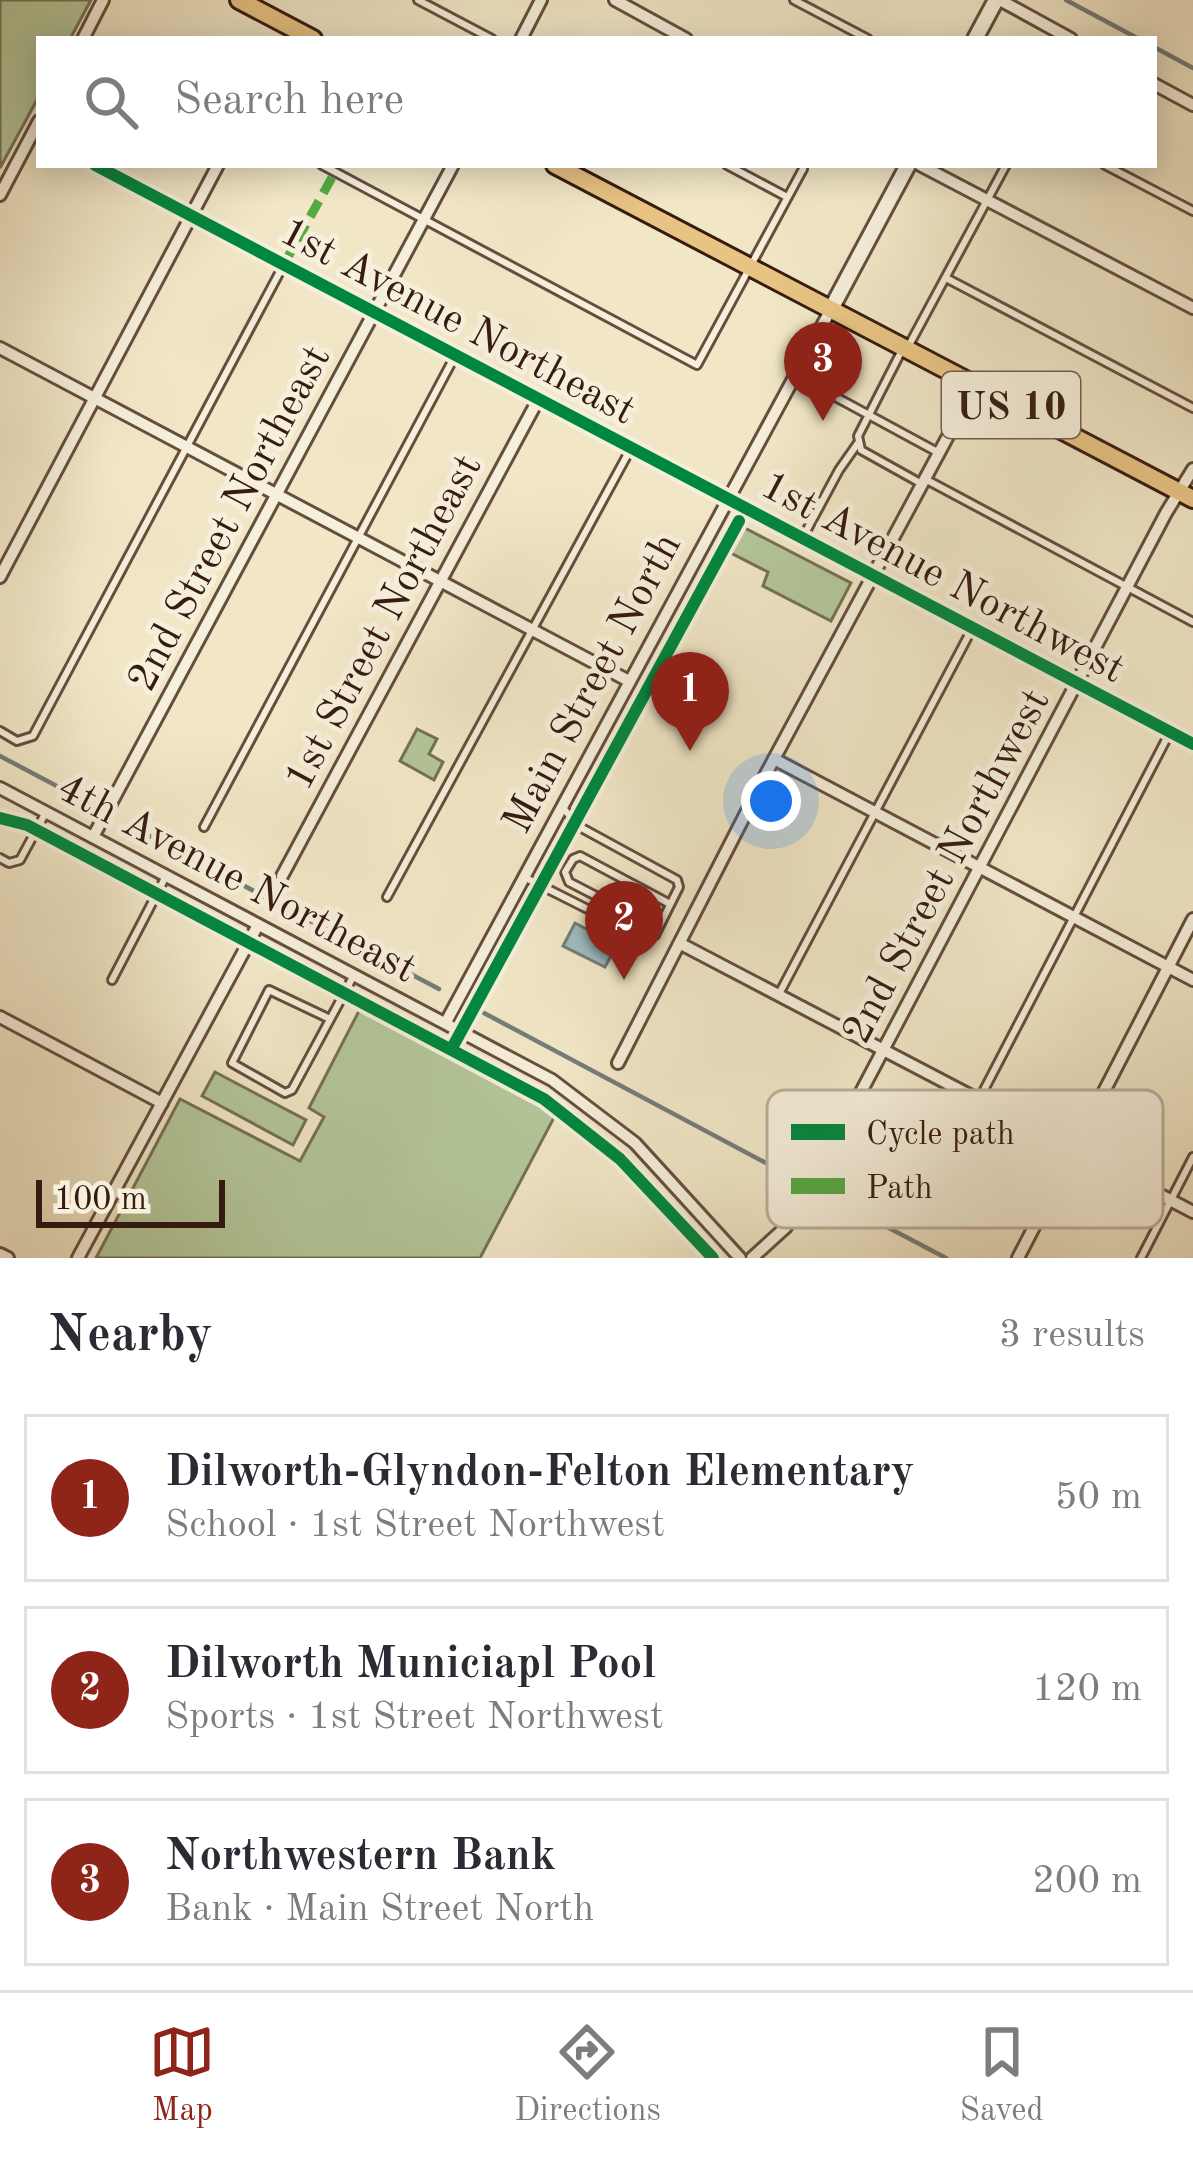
<!DOCTYPE html>
<html lang="en">
<head>
<meta charset="utf-8">
<style>
  body { margin:0; font-family:"Old Standard TT",serif; background:#f2f2f3; color:#2b2b33 }
  .scale { position:absolute; left:36px; bottom:30px; width:189px; box-sizing:border-box; padding-left:12px; border:6px solid #361b10; border-top:0; font-size:33px; line-height:42px; white-space:nowrap; color:#361b10; -webkit-text-stroke:9px #f6efdb; paint-order:stroke }
  .you { position:absolute; left:771px; top:801px; width:42px; height:42px; margin:-30px; border:9px solid #fff; border-radius:50%; background:#1a73e8; box-shadow:0 0 0 18px #1a73e833 }
  .badge { display:grid; place-items:center; width:78px; height:78px; border-radius:50%; background:#8f2418; color:#fff; font-size:39px; font-weight:700 }
  .pin { position:absolute; translate:-50% -99px; filter:drop-shadow(0 3px 6px #0008) }
  .pin::after { content:''; position:absolute; top:63px; width:42px; height:36px; background:inherit; clip-path:polygon(0 0,100% 0,50% 100%) }
  .list { margin:0; padding:0; list-style:none }
  h2 { display:flex; justify-content:space-between; align-items:center; height:156px; margin:0; padding:0 48px; font-size:51px }
  h2 small { font-size:39px; font-weight:400; color:#7c7c81 }
  .list li { display:grid; grid-template-columns:78px 1fr auto; gap:36px; align-items:center; box-sizing:border-box; height:168px; margin:0 24px 24px; padding:0 24px; border:3px solid #e1e1e2; border-radius:0px }
  .list b { display:block; font-size:45px; white-space:nowrap }
  .list p { margin:0; font-size:39px; white-space:nowrap; color:#7c7c81 }
  .list em { font-size:39px; font-style:normal; color:#7c7c81 }
  .icon { flex:none; width:66px; height:66px; fill:none; stroke:currentColor; stroke-width:2; stroke-linecap:round; stroke-linejoin:round }
  .map { position:relative; flex:none; width:1193px; height:1258px; overflow:hidden }
  .search { position:absolute; background:#fff; box-shadow:0 6px 30px #0003; left:36px; right:36px; top:36px; height:132px; display:flex; align-items:center; gap:30px; box-sizing:border-box; padding:0 42px; border-radius:0px; color:#7c7c81; font-size:45px }
  .sheet { height:732px; background:#fff }
  nav { display:flex; justify-content:space-around; align-items:center; box-sizing:border-box; height:168px; border-top:3px solid #e1e1e2; background:#fff; font-size:33px; color:#7c7c81 }
  nav a { display:grid; justify-items:center; gap:6px }
  nav .on { color:#8f2418 }
  .map>svg:first-child { display:block }
</style>
</head>
<body>
<div class="map">
<svg width="1193" height="1258" viewBox="0 0 1193 1258">
  <rect width="100%" height="100%" fill="#f1e7c7"/>
  <filter id="stains"><feTurbulence type="fractalNoise" baseFrequency=".00167" numOctaves="4"/><feColorMatrix values="0 0 0 0 .2 0 0 0 0 .09 0 0 0 0 .02 0 0 0 .5 -.17"/></filter>
  <radialGradient id="worn" r=".72"><stop offset=".6" stop-color="#630" stop-opacity="0"/><stop offset="1" stop-color="#630" stop-opacity=".3"/></radialGradient>
  <!-- green -->
  <g fill="#b4c79a" stroke="#757155" stroke-width="3">
    <path d="M0,0H91L70,39H39V96L0,168Z"/>
    <path d="M739,525L851,583L831,621L763,586L768,572L725,550Z"/>
    <path d="M417,729L437,739L429,754L443,762L434,780L400,761Z"/>
    <path d="M360,1009L557,1112L480,1258H96L180,1099L300,1161L324,1117L309,1108Z"/>
    <path d="M215,1072L306,1120L293,1145L202,1096Z"/>
  </g>
  <!-- water -->
  <path fill="#9fbdc0" stroke="#757c7a" stroke-width="3" d="M575,923L617,945L605,967L563,946Z"/>
  <g fill="none" stroke-linecap="round" stroke-linejoin="round">
    <!-- stream -->
    <g stroke="#757c7a" stroke-width="4.5">
      <path d="M1066,0L1139,39"/>
      <path d="M1154,47L1193,68"/>
      <path d="M0,756L85,801"/>
      <path d="M131,826L439,989"/>
      <path d="M484,1013L796,1179"/>
      <path d="M828,1196L946,1258"/>
    </g>
    <!-- service casing -->
    <g stroke="#654e3e" stroke-width="12">
      <g id="service">
        <path d="M418,0L492,39"/>
        <path d="M794,0L868,39"/>
        <path d="M322,165L697,365L803,169"/>
        <path d="M727,165L787,197"/>
        <path d="M1105,165L1193,211"/>
        <path d="M946,278L1193,408"/>
        <path d="M908,347L1006,165"/>
        <path d="M901,352L858,436L861,450L922,484"/>
        <path d="M795,375L939,453"/>
        <path d="M925,479L1193,622"/>
        <path d="M803,537L839,470L858,443"/>
        <path d="M0,731L17,741L33,736L284,264"/>
        <path d="M204,827L456,354"/>
        <path d="M0,858L9,863L20,860L46,812"/>
        <path d="M526,878L645,938L655,935L679,887L677,880L578,826L564,809"/>
        <path d="M387,897L630,450"/>
        <path d="M658,928L569,882L565,872L573,859L580,856L670,904"/>
        <path d="M112,980L166,876"/>
        <path d="M779,994L973,627"/>
        <path d="M330,1019L269,990L232,1063L285,1093L292,1090L354,975"/>
        <path d="M931,1192L1170,732"/>
        <path d="M1141,1258L1193,1157"/>
      </g>
    </g>
    <!-- minor casing -->
    <g stroke="#654e3e" stroke-width="16">
      <g id="minor">
        <path d="M615,0L686,39"/>
        <path d="M1000,0L1071,39"/>
        <path d="M83,39L103,0"/>
        <path d="M521,39L541,0"/>
        <path d="M1154,84L1193,105"/>
        <path d="M95,165L1193,744"/>
        <path d="M920,165L1193,308"/>
        <path d="M0,195L39,121"/>
        <path d="M0,348L627,680"/>
        <path d="M0,577L218,165"/>
        <path d="M774,759L1193,980"/>
        <path d="M0,788L552,1080L635,1143L740,1258"/>
        <path d="M93,837L453,165"/>
        <path d="M282,876L539,398"/>
        <path d="M681,944L1193,1212"/>
        <path d="M0,1017L162,1103"/>
        <path d="M446,1022L830,311"/>
        <path d="M618,1063L767,772L975,386"/>
        <path d="M0,1254L8,1258"/>
        <path d="M78,1258L258,925"/>
        <path d="M752,1258L786,1227L802,1204L1166,513L1193,469"/>
        <path d="M1018,1258L1193,919"/>
      </g>
    </g>
    <!-- tertiary casing -->
    <g stroke="#654e3e" stroke-width="20">
      <g id="tertiary">
        <path d="M975,39L996,0"/>
        <path d="M830,311L908,165"/>
      </g>
    </g>
    <!-- primary casing -->
    <g stroke="#361b10" stroke-width="22">
      <g id="primary">
        <path d="M239,0L313,39"/>
        <path d="M555,165L1193,499"/>
      </g>
    </g>
    <!-- service -->
    <use href="#service" stroke="#f6efdb" stroke-width="6"/>
    <!-- minor -->
    <use href="#minor" stroke="#f6efdb" stroke-width="10"/>
    <!-- tertiary -->
    <use href="#tertiary" stroke="#f6efdb" stroke-width="14"/>
    <!-- primary -->
    <use href="#primary" stroke="#e8c484" stroke-width="16"/>
    <!-- quiet -->
    <path stroke="#55a942" stroke-width="9" stroke-dasharray="18 9" stroke-linecap="butt" d="M284,264L335,172"/>
    <!-- cycleway casing -->
    <g stroke="#f6efdb" stroke-width="20">
      <g id="cycleway">
        <path d="M95,165L1193,744"/>
        <path d="M0,818L27,825L544,1099L620,1159L713,1258"/>
        <path d="M452,1048L739,521"/>
      </g>
    </g>
    <!-- cycleway -->
    <use href="#cycleway" stroke="#00873e" stroke-width="12"/>
  </g>
  <g text-anchor="middle" stroke-width="10" stroke-linejoin="round" paint-order="stroke">
    <!-- shield labels -->
    <rect fill="#f6efdb" stroke="#705b4d" stroke-width="3" x="942" y="372" width="138" height="66" rx="9"/>
    <g font-size="39" font-weight="bold" fill="#361b10">
      <text x="1011" y="419">US 10</text>
    </g>
    <!-- street labels -->
    <g font-size="42" fill="#361b10" stroke="#f6efdb">
      <text transform="translate(459 319) rotate(28)" y="15">1st Avenue Northeast</text>
      <text transform="translate(227 517) rotate(-62)" y="15">2nd Street Northeast</text>
      <text transform="translate(944 575) rotate(28)" y="15">1st Avenue Northwest</text>
      <text transform="translate(381 621) rotate(-62)" y="15">1st Street Northeast</text>
      <text transform="translate(590 682) rotate(-62)" y="15">Main Street North</text>
      <text transform="translate(944 865) rotate(-62)" y="15">2nd Street Northwest</text>
      <text transform="translate(238 876) rotate(28)" y="15">4th Avenue Northeast</text>
    </g>
  </g>
  <!-- legend -->
  <rect x="767" y="1090" width="396" height="138" rx="18" fill="#f6efdb" stroke="#bcaf9e" stroke-width="3"/>
  <rect x="791" y="1124" width="54" height="16" fill="#00873e"/>
  <rect x="791" y="1178" width="54" height="16" fill="#55a942"/>
  <g font-size="33" fill="#361b10">
    <text x="866" y="1144">Cycle path</text>
    <text x="866" y="1198">Path</text>
  </g>
  <rect width="100%" height="100%" filter="url(#stains)"/>
  <rect width="100%" height="100%" fill="url(#worn)"/>
</svg>
<div class="scale">100 m</div>
<div class="you"></div>
<div class="pin badge" style="left:690px;top:751px">1</div>
<div class="pin badge" style="left:624px;top:980px">2</div>
<div class="pin badge" style="left:823px;top:421px">3</div>
<div class="search"><svg class="icon" aria-label="search" viewBox="0 0 24 24"><circle cx="10" cy="10" r="6"/><path d="M15 15l6 6"/></svg>Search here</div>
</div>
<section class="sheet">
<h2>Nearby<small>3 results</small></h2>
<ul class="list">
<li><span class="badge">1</span><div><b>Dilworth-Glyndon-Felton Elementary</b><p>School · 1st Street Northwest</p></div><em>50 m</em></li>
<li><span class="badge">2</span><div><b>Dilworth Municiapl Pool</b><p>Sports · 1st Street Northwest</p></div><em>120 m</em></li>
<li><span class="badge">3</span><div><b>Northwestern Bank</b><p>Bank · Main Street North</p></div><em>200 m</em></li>
</ul>
</section>
<nav>
<a class="on"><svg class="icon" aria-label="map" viewBox="0 0 24 24"><path d="M3 6l6-2 6 2 6-2v14l-6 2-6-2-6 2zM9 4v14M15 6v14"/></svg>Map</a>
<a><svg class="icon" aria-label="directions" viewBox="0 0 24 24"><path d="M12 3l9 9-9 9-9-9zM9 14v-3h6M13 9l2 2-2 2"/></svg>Directions</a>
<a><svg class="icon" aria-label="saved" viewBox="0 0 24 24"><path d="M7 4h10v16l-5-4-5 4z"/></svg>Saved</a>
</nav>
</body>
</html>
